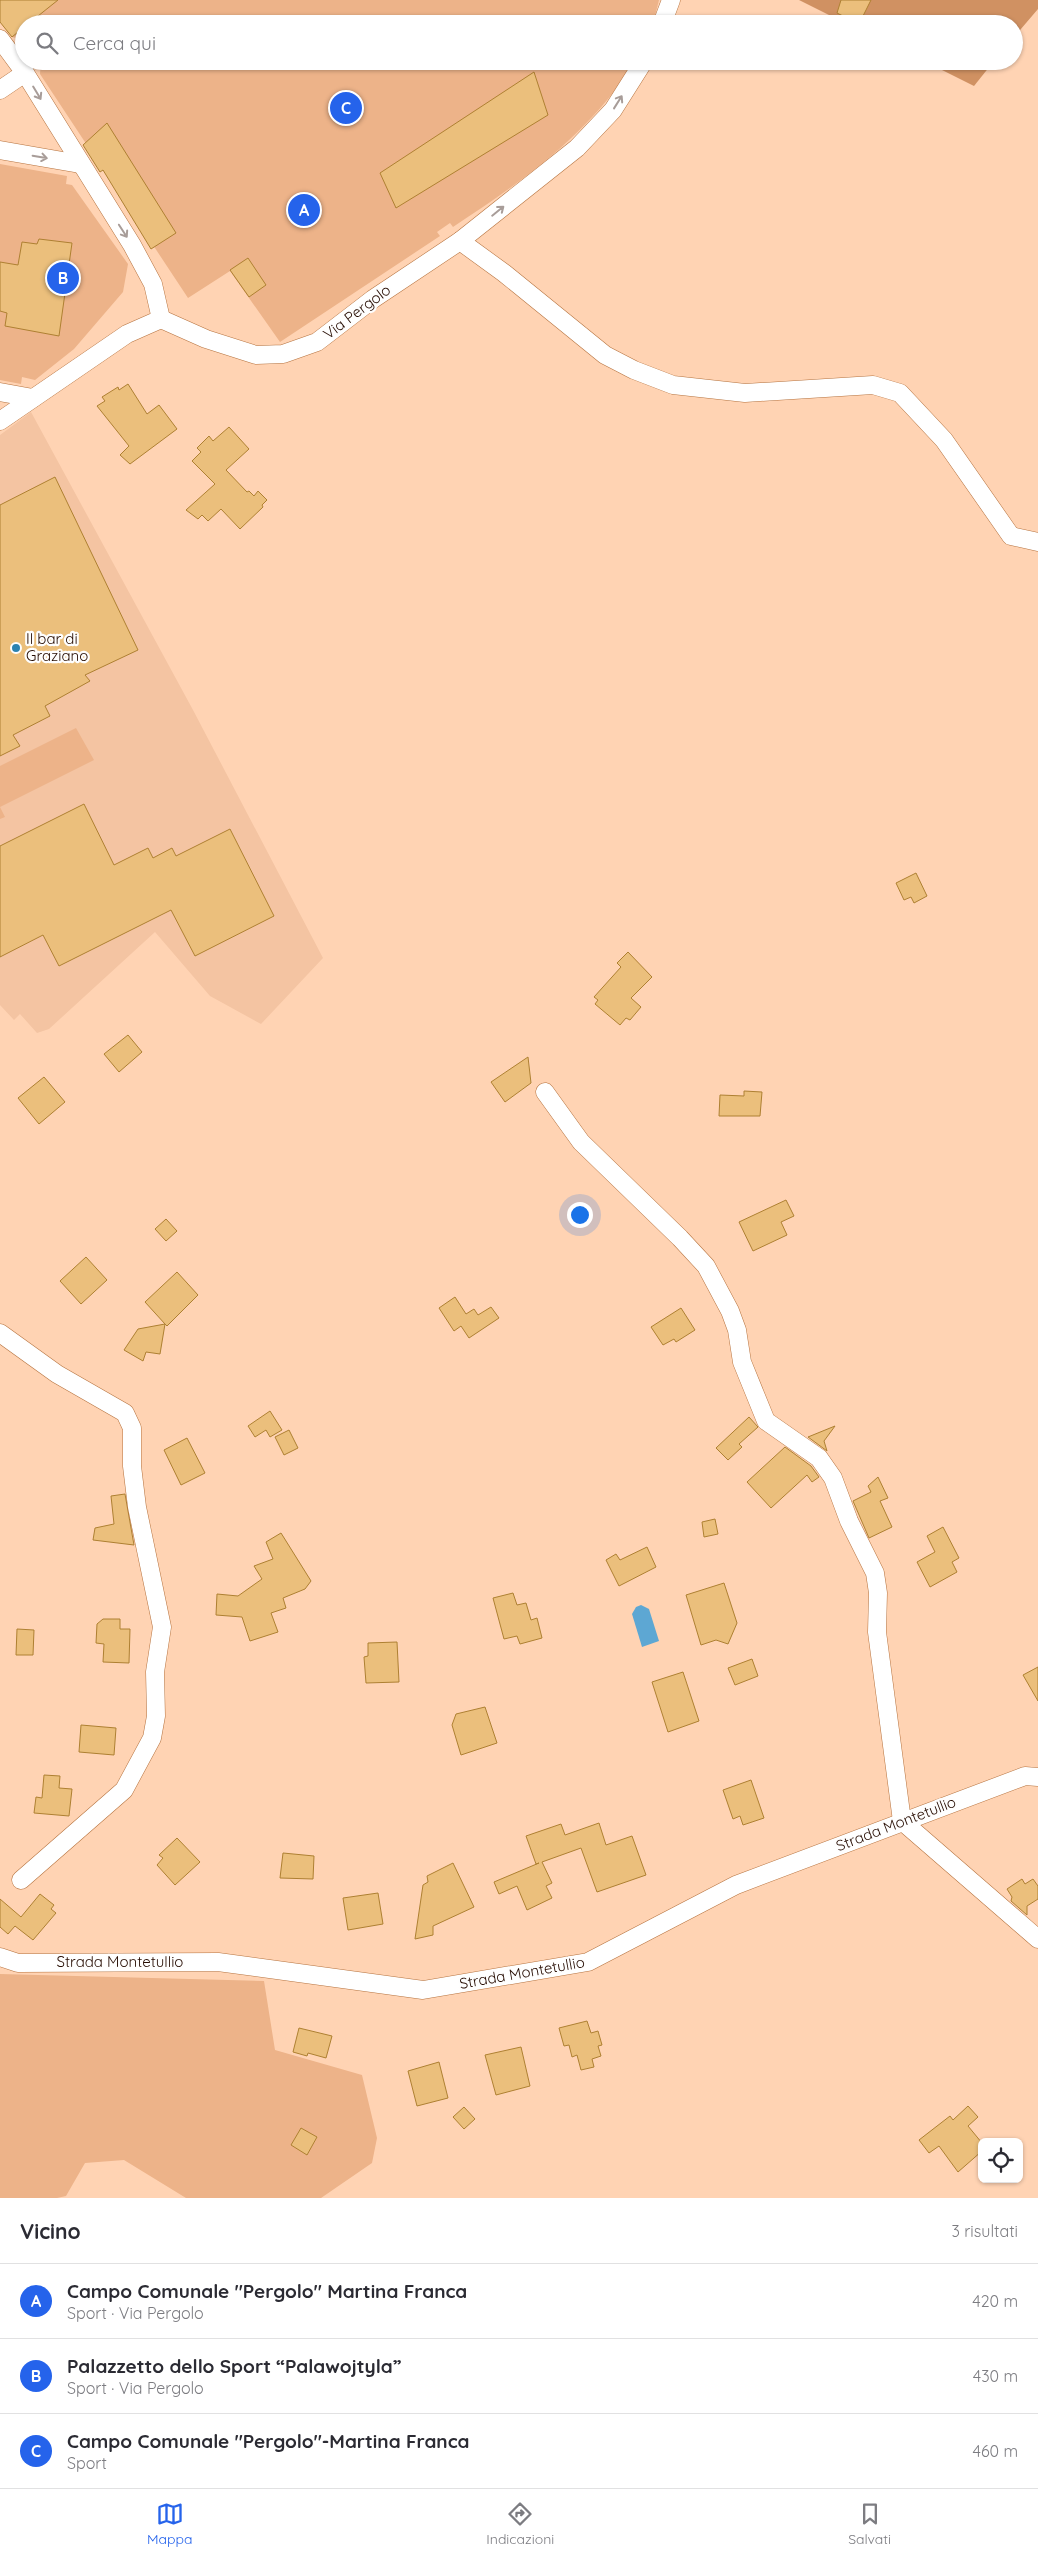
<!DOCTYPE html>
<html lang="it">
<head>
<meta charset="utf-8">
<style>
  body { margin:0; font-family:Quicksand,sans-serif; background:#f7f7f7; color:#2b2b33 }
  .controls { position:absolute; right:15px; bottom:15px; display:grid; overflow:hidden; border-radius:8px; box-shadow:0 1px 4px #0004 }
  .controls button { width:45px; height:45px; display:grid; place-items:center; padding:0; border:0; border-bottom:1px solid #e1e1e2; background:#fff; color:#2b2b33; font:25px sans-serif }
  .you { position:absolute; left:579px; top:1214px; width:18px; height:18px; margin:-12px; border:4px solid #fff; border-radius:50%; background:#1a73e8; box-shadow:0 0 0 8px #1a73e833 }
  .badge { display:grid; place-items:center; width:32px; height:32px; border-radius:50%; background:#2563eb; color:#fff; font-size:16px; font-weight:700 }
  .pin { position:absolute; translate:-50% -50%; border:2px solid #fff; box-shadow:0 1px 5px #0006 }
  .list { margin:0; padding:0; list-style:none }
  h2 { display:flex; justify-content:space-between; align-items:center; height:65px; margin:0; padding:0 20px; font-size:21px }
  h2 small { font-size:16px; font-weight:400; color:#7c7c81 }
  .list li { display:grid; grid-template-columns:32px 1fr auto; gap:15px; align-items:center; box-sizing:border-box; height:75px; padding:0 20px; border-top:1px solid #e1e1e2 }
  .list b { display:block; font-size:19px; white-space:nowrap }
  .list p { margin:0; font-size:16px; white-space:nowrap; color:#7c7c81 }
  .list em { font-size:16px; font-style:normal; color:#7c7c81 }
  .icon { flex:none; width:28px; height:28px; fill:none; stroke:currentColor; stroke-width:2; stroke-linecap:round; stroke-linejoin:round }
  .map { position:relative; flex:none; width:1038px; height:2198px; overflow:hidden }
  .search { position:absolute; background:#fff; box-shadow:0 1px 4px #0004; left:15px; right:15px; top:15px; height:55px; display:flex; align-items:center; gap:12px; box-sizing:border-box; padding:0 18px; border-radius:28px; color:#7c7c81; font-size:19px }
  .sheet { height:290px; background:#fff }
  nav { display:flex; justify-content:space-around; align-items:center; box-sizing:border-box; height:70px; border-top:1px solid #e1e1e2; background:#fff; font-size:14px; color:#7c7c81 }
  nav a { display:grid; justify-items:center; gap:2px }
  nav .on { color:#2563eb }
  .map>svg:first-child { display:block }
</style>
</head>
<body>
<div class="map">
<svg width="1038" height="2198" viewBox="0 0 1038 2198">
  <rect width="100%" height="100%" fill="#ffd3b3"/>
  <!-- built -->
  <path fill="#f4c4a2" d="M31,412L193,710L323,958L261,1024L210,996L155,932L49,1029L37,1033L20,1014L14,1020L0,1005V435Z"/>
  <!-- green -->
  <g fill="#edb389">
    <path d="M0,0H659L653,24H24V40L12,37Z"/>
    <path d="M41,61H635C590,134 523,181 453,227L450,223L437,232L440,236L280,342L230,271L188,298L40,74Z"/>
    <path d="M0,164L67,176L66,184L72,185L128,264L123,292L74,349L35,380L22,377L21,384L0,380Z"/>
    <path d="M76,728L94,760L0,807L5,817L0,819V766Z"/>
    <path d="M0,1974L264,1981L275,2050L362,2075L377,2138L372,2163L321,2198H186L124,2160L85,2163L66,2196L57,2198H0Z"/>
  </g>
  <!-- forest -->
  <g fill="#d09162">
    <path d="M799,0H1038V9L1014,37V24H847Z"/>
    <path d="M924,61H994L974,86Z"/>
  </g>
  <!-- water -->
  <path fill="#5da7d3" d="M641,1605L649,1609L659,1641L642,1647L632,1614L636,1607Z"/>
  <!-- building -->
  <g fill="#ebbf7c" stroke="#ae8032">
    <path d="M0,0H58L28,24H24V27L12,37L0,22Z"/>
    <path d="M841,0H871L859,24L837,13Z"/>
    <path d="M534,72L548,115L396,208L380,173Z"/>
    <path d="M107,123L176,233L151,249L103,170L100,172L83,145Z"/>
    <path d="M39,239L72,243L59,336L5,326L7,313L0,311V262L18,265L22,242L37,244Z"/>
    <path d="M248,258L266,285L249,297L230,270Z"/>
    <path d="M128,384L147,414L159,405L177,429L130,464L120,455L129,446L97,406L105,401L102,397L118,387L119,390Z"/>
    <path d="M229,427L249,449L226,470L247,492L249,491L254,496L258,491L267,500L262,505L263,507L240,529L221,509L208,521L202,515L198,519L186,510L215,484L192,461L201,452L197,448L209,436L213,441Z"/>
    <path d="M55,477L138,650L85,675L90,681L45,706L50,716L13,735L20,746L0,756V505Z"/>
    <path d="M84,804L114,865L148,848L153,858L172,848L176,856L230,829L274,916L195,956L171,910L59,966L43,935L0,957V846Z"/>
    <path d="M916,873L927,896L914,903L911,897L904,900L896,883Z"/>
    <path d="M628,952L652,977L631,998L641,1007L630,1020L626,1018L620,1025L595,1004L598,1000L594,997L621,967L617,963Z"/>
    <path d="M128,1035L142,1052L119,1072L104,1054Z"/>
    <path d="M528,1057L531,1083L505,1102L491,1082Z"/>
    <path d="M44,1077L65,1102L39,1124L18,1098Z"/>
    <path d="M744,1091L762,1092L760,1116H719L720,1095L744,1096Z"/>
    <path d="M786,1200L794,1216L781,1222L787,1235L753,1251L739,1222Z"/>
    <path d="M166,1219L177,1231L166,1241L155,1229Z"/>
    <path d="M86,1257L107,1280L81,1304L60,1281Z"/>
    <path d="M177,1272L198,1295L167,1326L165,1324L160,1354L146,1352L143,1361L124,1350L138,1329L165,1324L145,1302Z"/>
    <path d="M455,1297L466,1314L474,1309L478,1315L491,1307L499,1318L469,1338L461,1326L454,1331L439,1308Z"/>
    <path d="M681,1308L695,1330L676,1342L674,1339L663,1345L651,1327Z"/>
    <path d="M270,1411L282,1430L270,1437L266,1430L255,1437L248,1426Z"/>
    <path d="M749,1417L758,1427L739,1444L742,1447L728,1460L716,1448Z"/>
    <path d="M835,1426L824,1441L827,1451L808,1437Z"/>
    <path d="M289,1430L298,1448L284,1455L275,1437Z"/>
    <path d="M187,1438L205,1473L181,1485L164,1450Z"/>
    <path d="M785,1447L811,1466L819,1477L812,1482L807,1475L771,1508L747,1482Z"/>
    <path d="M878,1477L888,1498L880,1501L892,1527L869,1538L853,1501L871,1492L868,1486Z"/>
    <path d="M125,1494L134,1545L93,1540L95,1528L114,1524L111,1496Z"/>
    <path d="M715,1519L718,1534L704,1537L702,1522Z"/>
    <path d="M943,1527L959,1558L952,1562L957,1572L930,1587L917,1562L935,1552L927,1536Z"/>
    <path d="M281,1533L311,1581L305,1589L283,1598L286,1608L271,1613L278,1632L250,1641L242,1617L216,1615L217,1594L238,1596L262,1579L254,1566L273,1559L266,1542Z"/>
    <path d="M647,1547L656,1567L619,1586L606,1560L616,1554L620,1560Z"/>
    <path d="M724,1583L737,1623L728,1644L716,1640L701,1645L686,1595Z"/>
    <path d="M513,1593L517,1605L526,1603L531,1620L537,1618L542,1638L520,1644L517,1636L504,1639L493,1598Z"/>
    <path d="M103,1619H120V1629H130L129,1663L103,1662L104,1644L96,1643L97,1624Z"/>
    <path d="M17,1629L34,1630L33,1655H16Z"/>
    <path d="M397,1642L399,1682L366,1683L364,1657L368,1656V1643Z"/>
    <path d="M752,1659L758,1676L735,1685L728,1668Z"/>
    <path d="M1038,1667V1701L1023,1675Z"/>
    <path d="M683,1672L699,1721L668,1732L652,1682Z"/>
    <path d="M485,1707L497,1743L461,1755L452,1725L456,1714Z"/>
    <path d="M81,1725L116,1728L114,1755L79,1752Z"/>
    <path d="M44,1775L60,1776L59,1788L72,1789L69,1816L34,1813L36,1797L42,1798Z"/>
    <path d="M751,1780L764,1818L743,1825L740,1816L733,1819L723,1790Z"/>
    <path d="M599,1823L606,1845L632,1836L646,1875L597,1892L581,1848L542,1862L552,1883L546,1886L552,1898L527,1910L517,1886L499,1894L494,1882L539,1863L536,1864L526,1836L561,1824L565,1835Z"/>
    <path d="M177,1838L200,1862L175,1885L157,1865L163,1858L159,1855Z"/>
    <path d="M283,1853L314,1856L313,1879L280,1878Z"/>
    <path d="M453,1863L474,1907L433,1926V1935L415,1939L423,1885L428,1882L427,1876Z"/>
    <path d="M1022,1879L1025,1884L1033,1879L1038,1886V1899L1027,1906V1915L1011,1901L1012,1897L1007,1889Z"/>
    <path d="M378,1893L383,1924L348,1930L343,1898Z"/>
    <path d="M40,1894L54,1905L51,1909L56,1913L33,1940L15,1926L8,1934L0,1927V1899L21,1917Z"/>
    <path d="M587,2021L591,2033L598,2031L602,2045L598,2046L601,2056L592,2059L594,2067L581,2070L577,2055L572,2057L569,2045L564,2046L559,2028Z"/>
    <path d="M299,2028L332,2036L326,2058L308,2053L307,2056L293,2052Z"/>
    <path d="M521,2047L530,2086L496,2095L485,2055Z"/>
    <path d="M439,2062L448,2098L417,2106L408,2071Z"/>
    <path d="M968,2106L978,2117L968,2126L982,2143V2151L958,2172L939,2146L929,2153L919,2140L950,2116L953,2120Z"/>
    <path d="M464,2107L475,2119L464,2129L453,2117Z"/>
    <path d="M301,2128L317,2137L307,2155L291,2145Z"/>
  </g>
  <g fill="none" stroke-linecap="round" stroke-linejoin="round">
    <!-- minor casing -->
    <g stroke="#b6733f" stroke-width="19">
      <g id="minor">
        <path d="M662,24L671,0"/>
        <path d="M0,39L25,73L132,245L153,284L161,319"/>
        <path d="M0,90L25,73"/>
        <path d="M0,150L80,164"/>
        <path d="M460,241L504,273L605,355L634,370L673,385L745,393L873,385L900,393L944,440L1011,536L1038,542"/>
        <path d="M0,392L33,398"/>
        <path d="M0,421L127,334L161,319L206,339L256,355L283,354L317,342L373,299L460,241L577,148L613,110L644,61"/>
        <path d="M545,1092L581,1142L680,1238L706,1266L730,1311L737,1330L742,1362L766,1421L819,1458L833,1478L849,1521L875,1573L878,1593L877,1632L902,1821L1038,1939"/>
        <path d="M0,1333L57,1374L125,1413L132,1428V1466L137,1507L162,1627L155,1672L156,1716L152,1738L124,1790L21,1880"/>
        <path d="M0,1957L18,1963L218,1962L423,1990L588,1962L736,1885L1025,1776L1038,1777"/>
      </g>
    </g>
    <!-- minor -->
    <use href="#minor" stroke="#fff" stroke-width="18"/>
  </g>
  <!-- one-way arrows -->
  <defs><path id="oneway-shaft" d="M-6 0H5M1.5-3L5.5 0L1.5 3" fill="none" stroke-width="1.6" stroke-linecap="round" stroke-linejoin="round" transform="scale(1.25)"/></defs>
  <g stroke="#a89d99">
    <use href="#oneway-shaft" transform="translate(37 93) rotate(59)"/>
    <use href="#oneway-shaft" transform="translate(618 102) rotate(-58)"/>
    <use href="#oneway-shaft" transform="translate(40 157) rotate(10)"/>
    <use href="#oneway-shaft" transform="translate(498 211) rotate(-39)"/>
    <use href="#oneway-shaft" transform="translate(123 231) rotate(57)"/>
  </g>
  <!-- markers -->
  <circle fill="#2b82b1" stroke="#fefefe" stroke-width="2" cx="16" cy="648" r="5"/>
  <g text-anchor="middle" stroke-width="4.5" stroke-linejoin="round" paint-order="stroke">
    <!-- street labels -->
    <g font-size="15" fill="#250b00" stroke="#fefefe">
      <text transform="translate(357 312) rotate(-37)" y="5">Via Pergolo</text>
      <text transform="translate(896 1824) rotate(-21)" y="5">Strada Montetullio</text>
      <text x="120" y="1967">Strada Montetullio</text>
      <text transform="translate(522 1973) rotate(-10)" y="5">Strada Montetullio</text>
    </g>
    <!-- poi labels -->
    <g font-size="15" fill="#250b00" stroke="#fefefe" text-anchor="start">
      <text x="26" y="644">Il bar di<tspan x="26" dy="17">Graziano</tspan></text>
    </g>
  </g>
</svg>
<div class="controls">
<button><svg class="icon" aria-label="locate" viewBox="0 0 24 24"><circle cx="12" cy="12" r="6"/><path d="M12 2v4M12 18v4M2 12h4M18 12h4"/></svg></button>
</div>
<div class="you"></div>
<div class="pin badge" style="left:304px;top:210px">A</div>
<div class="pin badge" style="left:63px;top:278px">B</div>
<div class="pin badge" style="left:346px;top:108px">C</div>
<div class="search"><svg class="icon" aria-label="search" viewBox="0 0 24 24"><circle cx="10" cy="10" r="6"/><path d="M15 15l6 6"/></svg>Cerca qui</div>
</div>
<section class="sheet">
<h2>Vicino<small>3 risultati</small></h2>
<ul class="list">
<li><span class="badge">A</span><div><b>Campo Comunale &quot;Pergolo&quot; Martina Franca</b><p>Sport · Via Pergolo</p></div><em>420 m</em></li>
<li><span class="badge">B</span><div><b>Palazzetto dello Sport “Palawojtyla”</b><p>Sport · Via Pergolo</p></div><em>430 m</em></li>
<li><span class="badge">C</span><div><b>Campo Comunale &quot;Pergolo&quot;-Martina Franca</b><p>Sport</p></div><em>460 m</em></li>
</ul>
</section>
<nav>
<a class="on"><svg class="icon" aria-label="map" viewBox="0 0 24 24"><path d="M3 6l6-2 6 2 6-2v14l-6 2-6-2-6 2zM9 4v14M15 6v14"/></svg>Mappa</a>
<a><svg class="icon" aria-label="directions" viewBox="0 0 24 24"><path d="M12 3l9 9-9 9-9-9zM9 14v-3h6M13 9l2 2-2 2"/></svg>Indicazioni</a>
<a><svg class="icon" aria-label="saved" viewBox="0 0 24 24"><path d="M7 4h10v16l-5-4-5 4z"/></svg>Salvati</a>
</nav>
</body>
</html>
